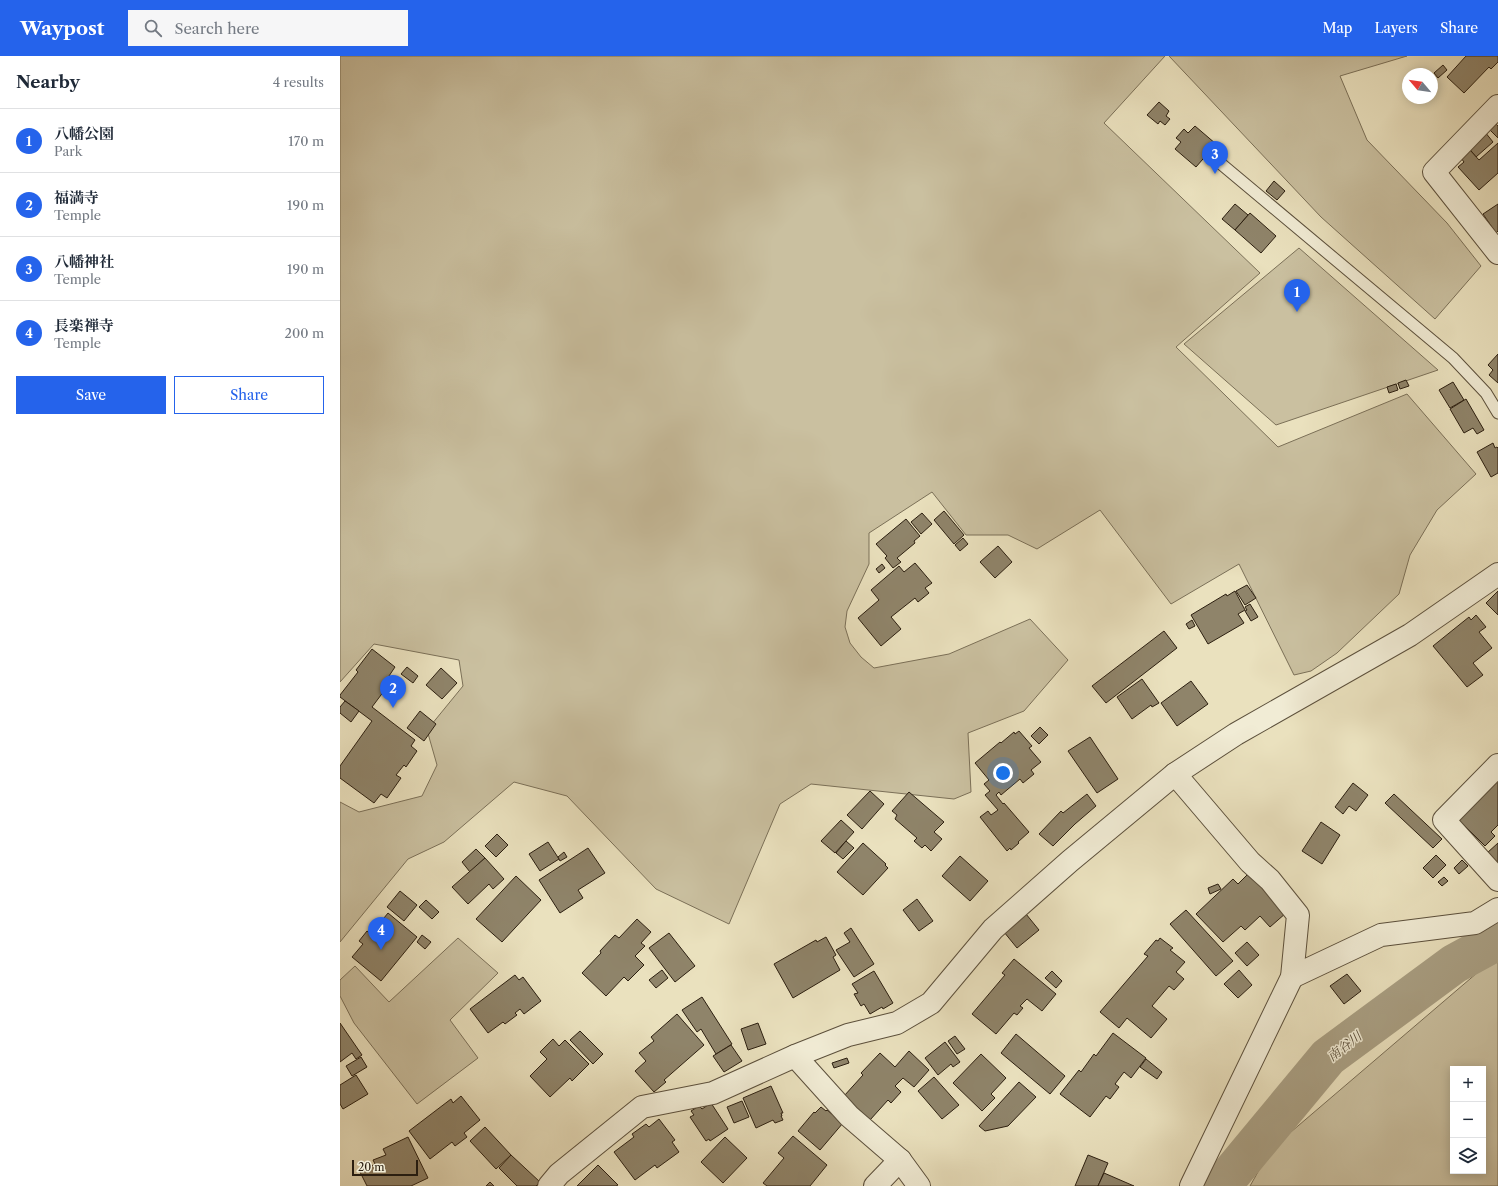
<!DOCTYPE html>
<html lang="en">
<head>
<meta charset="utf-8">
<style>
  body { margin:0; font-family:"Libre Caslon Text","Noto Serif JP",serif; background:#f6f6f7; color:#1f2937 }
  .controls { position:absolute; right:12px; bottom:12px; display:grid; overflow:hidden; border-radius:0px; box-shadow:0 2px 10px #0003 }
  .controls button { width:36px; height:36px; display:grid; place-items:center; padding:0; border:0; border-bottom:1px solid #e0e1e3; background:#fff; color:#1f2937; font:20px sans-serif }
  .compass { position:absolute; left:1062px; top:12px; width:36px; height:36px; border-radius:50%; background:#fff; box-shadow:0 2px 10px #0003; rotate:299deg }
  .scale { position:absolute; left:12px; bottom:10px; width:66px; box-sizing:border-box; padding-left:4px; border:2px solid #2c1f10; border-top:0; font-size:11px; line-height:14px; white-space:nowrap; color:#2c1f10; -webkit-text-stroke:3px #f1ecd5; paint-order:stroke }
  .you { position:absolute; left:663px; top:717px; width:14px; height:14px; margin:-10px; border:3px solid #fff; border-radius:50%; background:#1a73e8; box-shadow:0 0 0 6px #1a73e833 }
  .badge { display:grid; place-items:center; width:26px; height:26px; border-radius:50%; background:#2563eb; color:#fff; font-size:13px; font-weight:700 }
  .pin { position:absolute; translate:-50% -33px; filter:drop-shadow(0 1px 2px #0008) }
  .pin::after { content:''; position:absolute; top:21px; width:14px; height:12px; background:inherit; clip-path:polygon(0 0,100% 0,50% 100%) }
  .list { margin:0; padding:0; list-style:none }
  h2 { display:flex; justify-content:space-between; align-items:center; height:52px; margin:0; padding:0 16px; font-size:17px }
  h2 small { font-size:13px; font-weight:400; color:#747a83 }
  .list li { display:grid; grid-template-columns:26px 1fr auto; gap:12px; align-items:center; box-sizing:border-box; height:64px; padding:0 16px; border-top:1px solid #e0e1e3 }
  .list b { display:block; font-size:15px; white-space:nowrap }
  .list p { margin:0; font-size:13px; white-space:nowrap; color:#747a83 }
  .list em { font-size:13px; font-style:normal; color:#747a83 }
  .actions { display:flex; gap:8px; padding:12px 16px }
  .actions a { flex:1; padding:9px 0; border:1px solid #2563eb; border-radius:0px; text-align:center; font-size:14px; color:#2563eb }
  .actions .main { background:#2563eb; color:#fff }
  .icon { flex:none; width:22px; height:22px; fill:none; stroke:currentColor; stroke-width:2; stroke-linecap:round; stroke-linejoin:round }
  .map { position:relative; flex:none; width:1158px; height:1130px; overflow:hidden }
  header { display:flex; align-items:center; gap:24px; box-sizing:border-box; height:56px; padding:0 20px; background:#2563eb; color:#fff }
  header strong { font-size:19px }
  nav { display:flex; gap:22px; margin-inline-start:auto; font-size:14px }
  .search { width:280px; height:36px; background:#f6f6f7; display:flex; align-items:center; gap:10px; box-sizing:border-box; padding:0 14px; border-radius:0px; color:#747a83; font-size:15px }
  main { display:flex }
  aside { flex:1; background:#fff }
  .map>svg:first-child { display:block }
</style>
</head>
<body>
<header>
<strong>Waypost</strong>
<div class="search"><svg class="icon" aria-label="search" viewBox="0 0 24 24"><circle cx="10" cy="10" r="6"/><path d="M15 15l6 6"/></svg>Search here</div>
<nav><a>Map</a><a>Layers</a><a>Share</a></nav>
</header>
<main>
<aside>
<h2>Nearby<small>4 results</small></h2>
<ul class="list">
<li><span class="badge">1</span><div><b>八幡公園</b><p>Park</p></div><em>170 m</em></li>
<li><span class="badge">2</span><div><b>福満寺</b><p>Temple</p></div><em>190 m</em></li>
<li><span class="badge">3</span><div><b>八幡神社</b><p>Temple</p></div><em>190 m</em></li>
<li><span class="badge">4</span><div><b>長楽禅寺</b><p>Temple</p></div><em>200 m</em></li>
</ul>
<div class="actions"><a class="main">Save</a><a>Share</a></div>
</aside>
<div class="map">
<svg width="1158" height="1130" viewBox="0 0 1158 1130">
  <rect width="100%" height="100%" fill="#eae1be"/>
  <filter id="stains"><feTurbulence type="fractalNoise" baseFrequency=".005" numOctaves="4"/><feColorMatrix values="0 0 0 0 .2 0 0 0 0 .09 0 0 0 0 .02 0 0 0 .5 -.17"/></filter>
  <radialGradient id="worn" r=".72"><stop offset=".6" stop-color="#630" stop-opacity="0"/><stop offset="1" stop-color="#630" stop-opacity=".3"/></radialGradient>
  <!-- green -->
  <g fill="#cac0a0" stroke="#7b7058" fill-rule="evenodd">
    <path d="M0,0H825L764,67L920,217L836,291L938,391L1067,338L1136,418L1097,454L1070,499L1059,538L997,597L971,615L954,619L899,508L831,548L760,454L697,493L668,479H626L592,436L529,477V508L507,555L505,571L510,587L521,601L534,612L609,598L690,563L728,604L684,655L628,677L631,736L614,743L471,728L440,748L389,868L316,833L227,740L174,726L104,786L68,803L0,886V746L19,756L82,740L97,709L87,674L123,630L119,604L34,588L0,626Z"/>
    <path d="M829,0H1067L1000,20L1027,84L1107,167L1141,210L1095,263L981,161Z"/>
    <path d="M959,192L1098,314L936,369L844,288Z"/>
    <path d="M118,882L158,917L110,964L138,1002L77,1048L14,967L0,940V924L15,910L49,946Z"/>
    <path d="M1158,899V1130H910L931,1093ZM1113,1013H1143V1115H1113Z"/>
  </g>
  <g fill="none" stroke-linecap="round" stroke-linejoin="round">
    <!-- river -->
    <path stroke="#a99f83" stroke-width="40" d="M881,1130L988,1001L1114,908L1158,884"/>
  </g>
  <!-- building -->
  <g fill="#8f846a" stroke="#2c1f10">
    <path d="M1126,0H1158V6L1151,13L1149,11L1124,37L1107,21Z"/>
    <path d="M1103,9L1107,14L1098,22L1094,17Z"/>
    <path d="M819,46L829,55L826,60L830,63L825,69L820,65L818,68L807,59Z"/>
    <path d="M1154,66L1158,70V82L1148,72Z"/>
    <path d="M855,70L876,88L856,111L835,93L841,86L836,82L844,73L848,77Z"/>
    <path d="M1145,76L1153,86L1136,101L1128,91Z"/>
    <path d="M1158,87V117L1139,134L1118,111L1124,106L1121,102L1130,94L1139,104Z"/>
    <path d="M934,125L945,135L937,144L926,135Z"/>
    <path d="M895,148L908,159L895,174L882,163Z"/>
    <path d="M1158,148V175L1156,177L1143,158Z"/>
    <path d="M910,157L936,180L921,197L895,174Z"/>
    <path d="M1158,298V327L1149,319L1153,314L1148,309Z"/>
    <path d="M1066,324L1069,330L1060,333L1058,327Z"/>
    <path d="M1113,326L1124,344L1110,352L1099,334Z"/>
    <path d="M1056,328L1058,334L1049,337L1047,331Z"/>
    <path d="M1126,343L1144,374L1137,378L1133,372L1124,377L1110,353Z"/>
    <path d="M1153,387L1155,392L1157,391L1158,392V417L1151,421L1137,396Z"/>
    <path d="M604,455L624,479L614,488L594,464Z"/>
    <path d="M582,457L592,468L581,478L571,466Z"/>
    <path d="M566,463L580,480L574,485L575,487L557,502L561,506L553,512L545,502L547,500L536,488Z"/>
    <path d="M623,482L628,488L620,495L615,489Z"/>
    <path d="M658,490L672,506L655,522L640,506Z"/>
    <path d="M575,507L592,527L585,532L589,537L578,546L575,542L551,561L561,573L541,590L518,562L539,544L531,534L559,510L564,516Z"/>
    <path d="M542,508L545,512L539,517L536,513Z"/>
    <path d="M907,529L916,542L905,549L896,535Z"/>
    <path d="M895,535L905,554L898,558L904,567L868,588L851,559L886,538L887,540Z"/>
    <path d="M1158,535V559L1146,547Z"/>
    <path d="M910,548L918,561L911,565L905,555L907,554L905,551Z"/>
    <path d="M1136,559L1146,571L1139,576L1152,592L1133,607L1143,619L1127,631L1093,590L1129,561L1131,564Z"/>
    <path d="M852,564L855,570L849,573L846,568Z"/>
    <path d="M824,575L837,592L766,647L752,630Z"/>
    <path d="M32,593L55,611L49,620L53,623L32,651L75,684L71,690L77,695L66,711L64,709L56,719L61,722L47,742L41,738L34,747L0,722V710L32,665L0,641V639L18,616L16,614Z"/>
    <path d="M67,611L78,620L73,627L61,618Z"/>
    <path d="M101,612L117,627L102,643L86,629Z"/>
    <path d="M802,623L819,647L812,651L811,649L792,663L777,641Z"/>
    <path d="M851,625L868,648L837,670L821,647Z"/>
    <path d="M5,645L19,655L11,666L0,657V651Z"/>
    <path d="M80,655L96,668L84,685L67,672Z"/>
    <path d="M700,671L708,679L699,688L691,680Z"/>
    <path d="M679,675L692,690L689,692L701,706L691,714L694,718L683,727L680,723L661,739L659,736L656,739L663,748L664,747L689,776L678,786L679,787L671,794L670,792L667,795L640,761L648,755L651,759L658,754L645,739L650,735L644,728L649,724L635,707L660,686L661,687L674,676L675,678Z"/>
    <path d="M750,681L778,723L757,737L728,695Z"/>
    <path d="M1158,725V769L1151,776L1155,780L1145,790L1119,764Z"/>
    <path d="M1013,727L1028,739L1016,755L1009,750L1003,758L995,751Z"/>
    <path d="M530,735L544,748L522,773L507,759Z"/>
    <path d="M569,736L604,766L594,776L602,783L591,795L585,789L582,792L574,785L577,782L555,763L557,759L552,755Z"/>
    <path d="M747,738L756,750L735,768L713,790L699,778L721,755L723,757Z"/>
    <path d="M1054,738L1102,783L1093,792L1045,747Z"/>
    <path d="M501,764L514,776L495,797L481,785Z"/>
    <path d="M981,766L1000,779L982,808L962,795Z"/>
    <path d="M157,778L168,789L156,801L145,790Z"/>
    <path d="M506,785L514,792L503,803L496,797Z"/>
    <path d="M208,786L219,803L200,815L189,798Z"/>
    <path d="M523,787L546,808L545,809L548,812L523,839L497,816Z"/>
    <path d="M1158,787V808L1147,797Z"/>
    <path d="M248,792L265,817L238,834L243,842L220,857L199,824Z"/>
    <path d="M136,793L145,802L130,816L122,806Z"/>
    <path d="M224,796L227,801L220,805L218,801Z"/>
    <path d="M1096,799L1106,809L1093,822L1083,812Z"/>
    <path d="M620,800L648,825L630,845L602,820Z"/>
    <path d="M145,802L164,823L153,833L149,828L128,848L112,831Z"/>
    <path d="M1122,804L1128,810L1119,818L1114,812Z"/>
    <path d="M909,817L946,857L930,871L920,860L905,874L901,870L883,886L856,858L893,823L898,828Z"/>
    <path d="M176,820L201,844L162,886L136,863Z"/>
    <path d="M1104,821L1108,825L1102,830L1098,826Z"/>
    <path d="M878,828L881,833L870,838L868,832Z"/>
    <path d="M60,835L77,849L64,865L47,851Z"/>
    <path d="M577,843L593,865L579,875L563,854Z"/>
    <path d="M86,844L99,856L92,863L79,851Z"/>
    <path d="M846,854L893,905L876,920L830,868Z"/>
    <path d="M48,857L77,881L41,925L12,901L23,888L19,885L27,875L31,878Z"/>
    <path d="M686,858L699,874L677,892L664,876Z"/>
    <path d="M297,863L311,876L301,887L305,890L295,900L304,909L288,925L284,921L266,940L242,917L261,897L260,895L275,879L279,882Z"/>
    <path d="M511,872L534,908L514,921L496,894L510,886L504,877Z"/>
    <path d="M329,877L355,910L335,926L309,892Z"/>
    <path d="M82,879L91,886L85,893L77,886Z"/>
    <path d="M486,881L496,899L493,901L500,914L453,942L434,908L476,884L477,886Z"/>
    <path d="M820,882L833,892L830,894L845,906L836,916L844,923L834,934L829,930L812,950L827,963L811,982L787,962L779,972L760,956L808,900L804,898L816,884L818,885Z"/>
    <path d="M907,886L919,899L907,910L895,897Z"/>
    <path d="M674,903L716,938L702,955L687,943L680,950L683,952L677,959L674,957L656,978L632,958L665,919L662,917Z"/>
    <path d="M322,914L328,922L316,932L309,924Z"/>
    <path d="M899,914L912,929L898,942L884,928Z"/>
    <path d="M534,915L553,947L543,953L542,951L530,958L524,948L521,950L514,938L518,937L512,928Z"/>
    <path d="M712,915L722,925L716,932L705,922Z"/>
    <path d="M1007,918L1021,935L1004,948L990,930Z"/>
    <path d="M175,919L179,924L183,921L201,945L184,958L180,953L175,957L177,959L165,968L163,966L148,977L130,953Z"/>
    <path d="M362,941L392,988L376,998L361,973L357,976L342,954Z"/>
    <path d="M337,958L364,989L324,1024L326,1026L314,1036L295,1015L306,1005L299,997L314,985L311,981Z"/>
    <path d="M0,967L22,999L16,1003L12,997L0,1006Z"/>
    <path d="M418,967L426,988L408,994L401,973Z"/>
    <path d="M240,975L263,998L253,1008L230,984Z"/>
    <path d="M773,977L806,1002L791,1022L784,1016L775,1028L779,1031L770,1043L766,1040L750,1061L720,1038L739,1014L741,1016L754,998L756,1000Z"/>
    <path d="M676,978L725,1020L710,1038L661,997Z"/>
    <path d="M615,980L625,993L617,998L608,985Z"/>
    <path d="M213,983L219,990L225,984L249,1008L232,1025L230,1022L210,1041L190,1020L207,1003L200,996Z"/>
    <path d="M605,986L620,1006L613,1011L611,1008L598,1019L585,1002Z"/>
    <path d="M391,989L402,1005L384,1016L373,1000Z"/>
    <path d="M569,995L589,1014L574,1031L563,1022L555,1030L561,1036L551,1047L548,1044L530,1064L504,1040L523,1019L521,1017L540,997L555,1011Z"/>
    <path d="M641,998L666,1022L651,1038L655,1042L642,1055L613,1027Z"/>
    <path d="M21,1001L27,1011L12,1020L6,1010Z"/>
    <path d="M507,1002L509,1007L494,1012L492,1007Z"/>
    <path d="M806,1003L822,1016L817,1023L800,1011Z"/>
    <path d="M16,1019L28,1038L3,1053L0,1048V1029Z"/>
    <path d="M594,1021L619,1049L602,1063L578,1035Z"/>
    <path d="M679,1026L696,1041L668,1070L645,1075L639,1070Z"/>
    <path d="M431,1030L443,1057H441L442,1060H441L443,1064L435,1067L433,1064L416,1072L403,1042Z"/>
    <path d="M121,1040L140,1064L124,1077L127,1081L115,1090L112,1086L90,1103L69,1075L111,1043L113,1047Z"/>
    <path d="M402,1045L409,1061L394,1067L387,1051Z"/>
    <path d="M371,1047L388,1073L370,1085L369,1083L366,1085L350,1061L354,1059L351,1055L359,1050L362,1053Z"/>
    <path d="M481,1051L486,1055L487,1054L503,1067L480,1094L458,1075L474,1056L475,1057Z"/>
    <path d="M319,1063L335,1084L332,1086L339,1096L317,1112L315,1109L295,1124L274,1096L294,1081L292,1078L306,1068L309,1071Z"/>
    <path d="M145,1071L171,1099L156,1113L130,1085Z"/>
    <path d="M453,1080L487,1109L470,1130H427L423,1127L444,1102L438,1097Z"/>
    <path d="M68,1081L88,1122L71,1130H27L20,1116L35,1108L33,1104L46,1099L43,1093Z"/>
    <path d="M385,1081L407,1102L383,1127L361,1106Z"/>
    <path d="M171,1099L200,1126L196,1130H177L159,1112Z"/>
    <path d="M748,1099L768,1107L758,1130H735Z"/>
    <path d="M258,1109L278,1129L276,1130H237Z"/>
    <path d="M764,1117L794,1130H758Z"/>
    <path d="M150,1126L154,1130H146Z"/>
  </g>
  <g fill="none" stroke-linecap="round" stroke-linejoin="round">
    <!-- service casing -->
    <g stroke="#5c503c" stroke-width="13">
      <path id="service" d="M880,107L1113,302L1146,337L1158,357"/>
    </g>
    <!-- minor casing -->
    <g stroke="#5c503c" stroke-width="24">
      <g id="minor">
        <path d="M1158,50L1094,116L1158,197"/>
        <path d="M1158,709L1104,764L1158,824"/>
        <path d="M835,718L910,806L930,824L958,859L952,921L851,1130"/>
        <path d="M952,921L1041,879L1135,867L1158,853"/>
        <path d="M455,1000L509,1060L560,1104L579,1130"/>
        <path d="M209,1130L219,1118L302,1051L373,1037L455,1000L508,979L557,967L591,947L653,873L730,805L835,718L896,678L1070,579L1158,518"/>
        <path d="M535,1130L560,1104"/>
      </g>
    </g>
    <!-- service -->
    <use href="#service" stroke="#f1ecd5" stroke-width="11"/>
    <!-- minor -->
    <use href="#minor" stroke="#f1ecd5" stroke-width="22"/>
  </g>
  <g text-anchor="middle" stroke-width="3" stroke-linejoin="round" paint-order="stroke">
    <!-- water labels -->
    <g font-size="13" font-style="italic" fill="#584c38" stroke="#f1ecd5">
      <text transform="translate(1004 990) rotate(-38)" y="5">南谷川</text>
    </g>
  </g>
  <rect width="100%" height="100%" filter="url(#stains)"/>
  <rect width="100%" height="100%" fill="url(#worn)"/>
</svg>
<div class="controls">
<button>+</button>
<button>−</button>
<button><svg class="icon" aria-label="layers" viewBox="0 0 24 24"><path d="M12 4l9 5-9 5-9-5zM3 14l9 5 9-5"/></svg></button>
</div>
<svg class="compass" viewBox="-18 -18 36 36"><path d="M0-13l5 13h-10z" fill="#e53935"/><path d="M0 13l5-13h-10z" fill="#747a83"/></svg>
<div class="scale">20 m</div>
<div class="you"></div>
<div class="pin badge" style="left:957px;top:256px">1</div>
<div class="pin badge" style="left:53px;top:652px">2</div>
<div class="pin badge" style="left:875px;top:118px">3</div>
<div class="pin badge" style="left:41px;top:894px">4</div>
</div>
</main>
</body>
</html>
